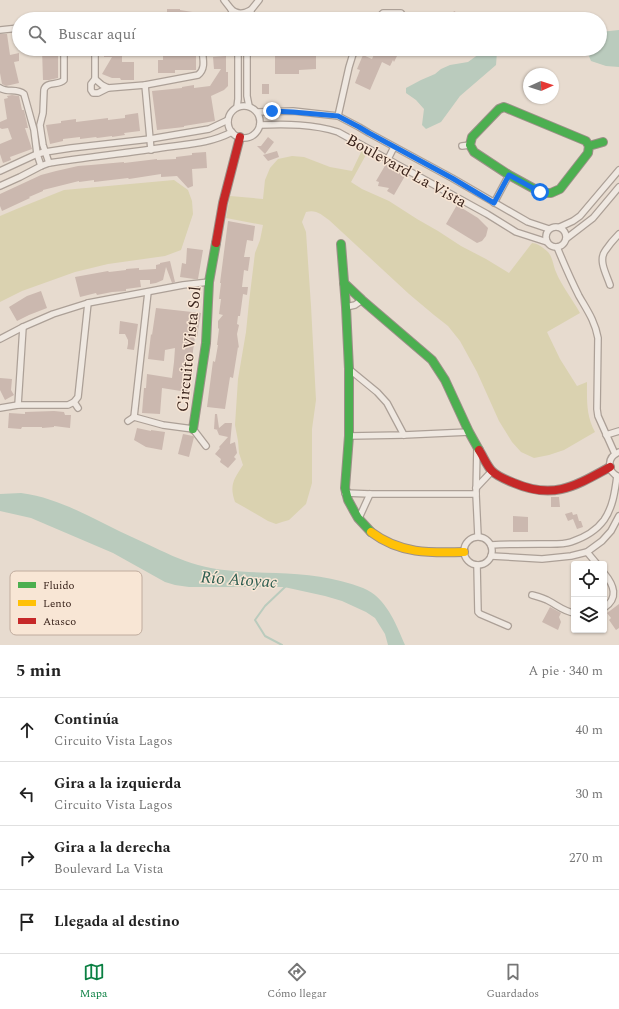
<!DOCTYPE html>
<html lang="es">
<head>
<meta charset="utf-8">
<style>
  body { margin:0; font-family:Spectral,serif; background:#f2f2f2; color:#222 }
  .controls { position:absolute; right:12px; bottom:12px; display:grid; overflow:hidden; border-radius:4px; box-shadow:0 1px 3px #0004 }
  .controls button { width:36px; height:36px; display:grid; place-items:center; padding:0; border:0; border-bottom:1px solid #e0e0e0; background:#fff; color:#222; font:20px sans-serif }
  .compass { position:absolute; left:523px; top:68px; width:36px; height:36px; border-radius:50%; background:#fff; box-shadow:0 1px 3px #0004; rotate:87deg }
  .stop { position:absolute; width:12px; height:12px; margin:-9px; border:3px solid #1a73e8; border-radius:50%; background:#fff }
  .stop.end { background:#1a73e8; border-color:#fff; box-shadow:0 1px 4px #0008 }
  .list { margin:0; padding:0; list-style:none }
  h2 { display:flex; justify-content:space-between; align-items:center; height:52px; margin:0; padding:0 16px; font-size:17px }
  h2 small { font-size:13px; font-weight:400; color:#767676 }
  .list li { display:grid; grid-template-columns:26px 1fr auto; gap:12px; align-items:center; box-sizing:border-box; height:64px; padding:0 16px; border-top:1px solid #e0e0e0 }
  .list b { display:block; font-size:15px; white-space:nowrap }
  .list p { margin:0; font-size:13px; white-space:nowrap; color:#767676 }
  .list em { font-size:13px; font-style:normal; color:#767676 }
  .icon { flex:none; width:22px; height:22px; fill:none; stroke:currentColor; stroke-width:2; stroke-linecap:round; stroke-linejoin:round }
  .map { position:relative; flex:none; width:619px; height:645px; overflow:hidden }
  .search { position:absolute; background:#fff; box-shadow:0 1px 3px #0004; left:12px; right:12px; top:12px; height:44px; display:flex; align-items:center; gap:10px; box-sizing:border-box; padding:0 14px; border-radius:22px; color:#767676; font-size:15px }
  .sheet { height:308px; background:#fff }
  nav { display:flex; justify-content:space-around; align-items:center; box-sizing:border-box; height:56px; border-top:1px solid #e0e0e0; background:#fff; font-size:11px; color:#767676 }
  nav a { display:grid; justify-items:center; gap:2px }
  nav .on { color:#0b8043 }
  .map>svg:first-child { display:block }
</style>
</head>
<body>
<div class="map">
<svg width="619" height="645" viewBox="0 0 619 645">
  <rect width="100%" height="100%" fill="#e7dbcf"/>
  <!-- green -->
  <g fill="#dad2b0">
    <path d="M362,150L367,153L351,182L362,189L389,201L417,219L438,231L461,246L486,259L509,273L532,243C537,243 544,248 548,252C553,258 553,265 556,272C561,285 573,300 580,313L547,332L560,359L577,386L587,382C587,401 586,415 595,432L564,450L549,455L534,458L521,452L512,442L499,421L477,372L460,341L448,326L434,315L409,294L329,220C322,215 316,209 306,212L302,222L306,232L311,306L316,400L312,429V483L306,504L289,520L282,522L276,524L268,521L244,507L235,502C229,485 234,479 243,465L239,453L238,441L235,425L238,379L246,332L249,302L255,253L260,240L263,225L226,218L230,196L263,199L265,180L270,168L278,159L292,156L304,157L330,167L352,171Z"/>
    <path d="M174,180L188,190L192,201L193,214L181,250L165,256L108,264L75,272L22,291L0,302V216L19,208L64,190Z"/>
  </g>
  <!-- water -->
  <g fill="#bacbbd">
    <path d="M619,30V67L606,66L591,61L586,49H600V32Z"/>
    <path d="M486,49H494L497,52L496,65L460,96L441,122L426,129L422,125L424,109L416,100L406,93V88L421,80L435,74L441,69L450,65L468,62Z"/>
    <path d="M21,493C49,497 68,506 93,518C111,527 129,536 147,544C164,552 180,560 198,565C223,572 250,572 276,573C305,574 335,577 363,588C386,597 396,624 405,645H388L385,634L375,618L366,612L342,601L325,596L284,587H189L175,585L165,582L113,553L31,518L0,511V494Z"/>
  </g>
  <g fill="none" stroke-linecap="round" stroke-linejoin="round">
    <!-- stream -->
    <path stroke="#bacbbd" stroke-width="2" d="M282,645L265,636L255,620L265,606L286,586"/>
  </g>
  <!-- building -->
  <g fill="#cbb8af">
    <path d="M167,9H180V10L205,14V12L219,13L224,19H167Z"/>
    <path d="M455,11L456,14L460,12L461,13L476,12L478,18L476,19H438Z"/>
    <path d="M263,14L279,15V19H262Z"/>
    <path d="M0,34H7L10,55L19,53V61L14,62L19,83L6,86L2,84L0,73Z"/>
    <path d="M42,49H58V78L49,80H43Z"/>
    <path d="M104,49H122V62H134V80H121L120,78H112L102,74L112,57H104Z"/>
    <rect x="137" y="49" width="8" height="5"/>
    <path d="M163,49H196V70H175V73H158V60H163Z"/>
    <path d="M384,49H387L398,54L394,62L393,60L390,66L382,62L370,90L355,83L360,70L357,69L363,55L372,59L376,50L382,53Z"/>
    <path d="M298,52L299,54H316V69L299,70V74H275V56H282V53Z"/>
    <path d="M226,56V72H228V86L224,90L211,96L215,121L184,126V127L157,130L152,91L182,88V87L194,85V88L210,86L221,69H214L213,57Z"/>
    <rect x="262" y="84" width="7" height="10"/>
    <path d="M12,95L19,96L22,110H24L28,128H25L32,149L10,157L11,160L3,163L0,154V144L12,139L8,128L2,129L0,128V122L7,119L4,99L8,98L7,96Z"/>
    <path d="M138,113L140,131L124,133L125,135L112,137V136L97,138L96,137L80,139V137L63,139V141L50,144L46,125L61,123V121L76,119V122L108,118V120L125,118V115Z"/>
    <path d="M268,137L274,142L265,154L257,146H261Z"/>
    <path d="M277,151L279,157L268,161L263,155Z"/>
    <path d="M206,152L207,168L192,169L193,186L188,188L177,176L161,177V174L129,179L128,178L94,182V180L79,182V181L43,190V191L29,197L30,198L2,211L0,206V194L41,175L56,171L78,166L91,165L124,162V163L157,159V160L176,159V157L192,155V153Z"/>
    <path d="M386,164L405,176L394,195L387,191L389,188L378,186L379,182L376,181Z"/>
    <path d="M457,205L478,218L488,228L486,236L482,241L477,243L446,224Z"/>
    <path d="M228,221L255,226L253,241L247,240L244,257H250L248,271L244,270L242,287H248L247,295L243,294L240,316H238L237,324L239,325L237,334L239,348L238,347L233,378L230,377L225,409L207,407L213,361L215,362L218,345H217L219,329L218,328V321L223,315L219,314L221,299H219L221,283H220Z"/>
    <path d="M187,248L203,250L198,279H194L180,277L182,263L186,264Z"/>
    <path d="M170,261L175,282L172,283L166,267L163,280L156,283L150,284V280H140L141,287L126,289V291L112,292L97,295L96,293L80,297L75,277L108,271L109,272L126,270V269L139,268V270L156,269V265L160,264V263Z"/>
    <path d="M41,291L47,308L29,315L17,321L9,307L27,296Z"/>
    <path d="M156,308L201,313L197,337H195L187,392L162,388L160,414L142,413L144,388H146L147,374L172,378L174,362L175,348L165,350L164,361L148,359L151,334L152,335Z"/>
    <path d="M120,321L138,324L134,350L127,349L128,344V340L125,334H119Z"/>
    <path d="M0,378L12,379L11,390L14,395L5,400L0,390Z"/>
    <path d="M54,411L64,412L65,415H71L70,428L54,426V427L42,428V427H22L21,429L8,428L9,413L25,414V412Z"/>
    <path d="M215,414H217L219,428L225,423H232L230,444L235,442L237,453L234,457L236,459L228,468L220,462L221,459L215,454L220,448L219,447L228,437L219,435L217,430H218L214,429Z"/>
    <path d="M137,428L151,431V430L165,432L162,450L146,447L134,440Z"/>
    <path d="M183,434L193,436L194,437L189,457L178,454Z"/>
    <path d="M551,497H559L560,507H551Z"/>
    <path d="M572,512L573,515L577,514L579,521H581L583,527L577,529L573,519L568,521L565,514Z"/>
    <path d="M513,516L528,517V532H513Z"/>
    <path d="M619,604V628L616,630L609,620L611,618L607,613Z"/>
    <path d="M550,607L561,613L559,617L561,622L558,630L542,622Z"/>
  </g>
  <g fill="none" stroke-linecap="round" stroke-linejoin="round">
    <!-- street casing -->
    <g stroke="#aca097" stroke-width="8">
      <g id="street">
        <path d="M224,0L231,9L235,19"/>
        <path d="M231,9C237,15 244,14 251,10"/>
        <path d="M248,19L251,10L259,0"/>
        <path d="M382,19L381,15L383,13H401L403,16L400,19"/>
        <path d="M0,30L19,28"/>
        <path d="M95,49V79L102,85L108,88L145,85L198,75C206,69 203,59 202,49"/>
        <path d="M247,49V96L249,106"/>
        <path d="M347,49L353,54"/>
        <path d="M95,79L91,84V90L93,93H98L108,88"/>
        <path d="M145,85L151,150"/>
        <path d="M0,88C7,93 17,88 24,94L34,130L37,154L41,166"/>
        <circle cx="244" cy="122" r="16"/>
        <path d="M237,107L238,99V49"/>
        <path d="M258,112L293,111L338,116L359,127L369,133L452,178L528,222L549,229"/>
        <path d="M338,116L349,67L353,54L358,49"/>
        <path d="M260,125C287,124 313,124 338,132L487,214L516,232L547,242"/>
        <path d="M462,146L470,145"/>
        <path d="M388,159L394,147"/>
        <path d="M49,163L43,145L40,125L43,113L44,90C46,81 58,86 64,80V49"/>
        <path d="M0,171L37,154L45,152L71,148L150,139L209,129L228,120"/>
        <path d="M0,186L20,177L41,166L49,163C88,157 128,153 167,147C190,144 211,143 232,132"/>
        <path d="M494,203L509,175"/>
        <circle cx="556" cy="237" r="10"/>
        <path d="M560,227L573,221L580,216L619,170"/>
        <path d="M567,238L593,218L619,187"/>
        <path d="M557,247C564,264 571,280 579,296C587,310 595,321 598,338L597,409L598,416L615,454"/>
        <path d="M610,285C607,275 598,261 605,251C609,245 614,239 619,234"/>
        <path d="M346,307L355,305L362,300"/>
        <path d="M0,339L23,327L53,314L88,303L183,285L209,282"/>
        <path d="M349,369L377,392L387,403L404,435"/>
        <path d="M74,402L78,408"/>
        <path d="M18,405L23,327"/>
        <path d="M0,408L18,405H68L74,402L78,397L88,303"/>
        <path d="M134,417L148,292"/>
        <path d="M134,417L163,425L193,429L206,446"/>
        <path d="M128,421L134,417"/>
        <path d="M606,435L619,431"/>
        <path d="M349,436L404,435L469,432"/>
        <path d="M477,447L476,494L478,536"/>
        <path d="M619,452C607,457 606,471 619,477"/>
        <path d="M476,488L492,471"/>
        <path d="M345,493L370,494H476"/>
        <path d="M359,518L370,494"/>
        <circle cx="478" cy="551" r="14"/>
        <path d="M491,545C508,544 524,544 540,544C550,544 562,545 571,542C583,538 596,531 604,520C613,507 615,491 617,476"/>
        <path d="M587,552L597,564"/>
        <path d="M491,556L542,559L571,556L587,552L602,541L611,531L619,516"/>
        <path d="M477,565L478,612L480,614L508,626"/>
        <path d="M604,573C614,585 619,598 604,608"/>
        <path d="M532,595C537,596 542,598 547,600C557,605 563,611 574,613"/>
      </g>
    </g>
    <!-- fast casing -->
    <g stroke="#9c9088" stroke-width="10">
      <g id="fast">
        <path d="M589,146L586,141L504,107L499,109L472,137L470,145L474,152L509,175L540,192L546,193H551L560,189L588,153L589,146L603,142"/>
        <path d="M341,244L346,307L349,369V436L345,488L348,500L354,511L358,518L371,532"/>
        <path d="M344,283L362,300L432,360L445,380L469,432L479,450"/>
        <path d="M193,429L206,343L209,282L216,243"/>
      </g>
    </g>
    <!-- slow casing -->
    <g stroke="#9c9088" stroke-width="10">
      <path id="slow" d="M371,532C400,554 430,553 464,552"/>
    </g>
    <!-- jam casing -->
    <g stroke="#9c9088" stroke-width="10">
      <g id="jam">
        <path d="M216,243L223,203L240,137"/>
        <path d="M479,450C483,456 487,466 492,471C498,477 507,480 514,483C554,500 575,486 610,467"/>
      </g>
    </g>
    <!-- street -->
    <use href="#street" stroke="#efe8e1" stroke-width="5.5"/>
    <!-- fast -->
    <use href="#fast" stroke="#4caf50" stroke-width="8"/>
    <!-- slow -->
    <use href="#slow" stroke="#ffc107" stroke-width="8"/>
    <!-- jam -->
    <use href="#jam" stroke="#c62828" stroke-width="8"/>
  </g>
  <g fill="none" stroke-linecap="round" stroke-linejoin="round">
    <!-- route -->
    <path stroke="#1a73e8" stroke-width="5" d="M272,111L293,112L338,116L359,127L369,133L452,178L494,203L509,175L540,192"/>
  </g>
  <g text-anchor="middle" stroke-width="3" stroke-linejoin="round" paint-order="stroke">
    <!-- street labels -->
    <g font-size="16" fill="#3c261e" stroke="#f8e6d5">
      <text transform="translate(407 170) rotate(29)" y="6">Boulevard La Vista</text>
      <text transform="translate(188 349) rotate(-84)" y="6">Circuito Vista Sol</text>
    </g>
    <!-- water labels -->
    <g font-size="17" font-style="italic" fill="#2d5d50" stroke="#f8e6d5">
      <text transform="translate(239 579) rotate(4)" y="6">Río Atoyac</text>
    </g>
  </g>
  <!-- legend -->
  <rect x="10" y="571" width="132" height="64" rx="6" fill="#f8e6d5" stroke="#c0ac9e" stroke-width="1"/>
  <rect x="18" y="582" width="18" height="6" fill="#4caf50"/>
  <rect x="18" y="600" width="18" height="6" fill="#ffc107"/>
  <rect x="18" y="618" width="18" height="6" fill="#c62828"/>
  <g font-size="11" fill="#3c261e">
    <text x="43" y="589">Fluido</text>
    <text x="43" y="607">Lento</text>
    <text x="43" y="625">Atasco</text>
  </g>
</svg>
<div class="controls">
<button><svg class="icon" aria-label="locate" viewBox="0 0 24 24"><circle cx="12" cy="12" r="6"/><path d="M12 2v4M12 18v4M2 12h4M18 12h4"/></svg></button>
<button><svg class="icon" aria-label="layers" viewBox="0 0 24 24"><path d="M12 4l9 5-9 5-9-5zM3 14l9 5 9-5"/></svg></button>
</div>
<svg class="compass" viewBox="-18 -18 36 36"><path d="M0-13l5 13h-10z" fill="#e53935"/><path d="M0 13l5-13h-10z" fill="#767676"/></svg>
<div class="stop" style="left:540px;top:192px"></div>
<div class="stop end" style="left:272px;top:111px"></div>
<div class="search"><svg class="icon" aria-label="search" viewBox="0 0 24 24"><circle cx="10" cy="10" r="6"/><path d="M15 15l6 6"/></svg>Buscar aquí</div>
</div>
<section class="sheet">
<h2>5 min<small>A pie · 340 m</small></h2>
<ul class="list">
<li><svg class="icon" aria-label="ahead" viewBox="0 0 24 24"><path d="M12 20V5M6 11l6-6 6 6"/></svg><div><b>Continúa</b><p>Circuito Vista Lagos</p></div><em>40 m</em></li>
<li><svg class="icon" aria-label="left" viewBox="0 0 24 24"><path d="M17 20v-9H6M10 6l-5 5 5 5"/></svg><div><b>Gira a la izquierda</b><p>Circuito Vista Lagos</p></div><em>30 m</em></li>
<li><svg class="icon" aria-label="right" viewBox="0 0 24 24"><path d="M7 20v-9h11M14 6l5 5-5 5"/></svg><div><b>Gira a la derecha</b><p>Boulevard La Vista</p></div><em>270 m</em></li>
<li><svg class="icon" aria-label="arrive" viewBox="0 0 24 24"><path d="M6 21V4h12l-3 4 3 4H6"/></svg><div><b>Llegada al destino</b></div></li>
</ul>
</section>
<nav>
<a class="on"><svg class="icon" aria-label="map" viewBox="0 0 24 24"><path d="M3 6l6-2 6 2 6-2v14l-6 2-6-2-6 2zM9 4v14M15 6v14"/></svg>Mapa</a>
<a><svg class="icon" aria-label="directions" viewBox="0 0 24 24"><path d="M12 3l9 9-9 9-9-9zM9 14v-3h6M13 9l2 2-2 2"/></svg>Cómo llegar</a>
<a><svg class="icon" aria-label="saved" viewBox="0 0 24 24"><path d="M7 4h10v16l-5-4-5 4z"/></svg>Guardados</a>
</nav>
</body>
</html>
